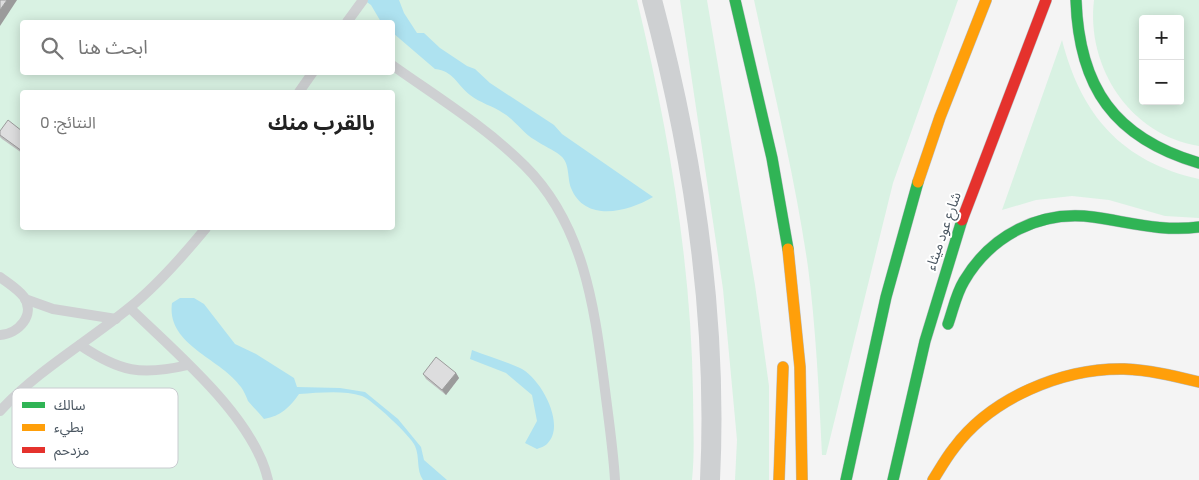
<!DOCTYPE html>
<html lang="ar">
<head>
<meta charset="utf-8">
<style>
  body { margin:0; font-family:"Exo 2","Noto Sans Arabic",sans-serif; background:#f6f6f6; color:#222; direction:rtl }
  .controls { position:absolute; right:15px; top:15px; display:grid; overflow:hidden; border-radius:5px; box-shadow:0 2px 12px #0003 }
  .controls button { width:45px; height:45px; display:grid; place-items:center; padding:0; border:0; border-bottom:1px solid #e0e0e0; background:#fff; color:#222; font:25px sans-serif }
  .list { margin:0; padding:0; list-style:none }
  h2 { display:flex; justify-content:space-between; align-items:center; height:65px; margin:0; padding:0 20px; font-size:21px }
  h2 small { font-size:16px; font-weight:400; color:#767676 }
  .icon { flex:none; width:28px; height:28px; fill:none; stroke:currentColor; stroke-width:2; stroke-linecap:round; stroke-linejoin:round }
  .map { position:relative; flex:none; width:1199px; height:480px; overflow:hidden; direction:ltr }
  .search { position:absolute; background:#fff; box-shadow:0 2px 12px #0003; left:20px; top:20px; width:375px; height:55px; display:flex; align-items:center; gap:12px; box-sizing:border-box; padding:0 18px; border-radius:5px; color:#767676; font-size:19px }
  .panel { position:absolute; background:#fff; box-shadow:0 2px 12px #0003; left:20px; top:90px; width:375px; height:140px; border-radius:5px; direction:rtl }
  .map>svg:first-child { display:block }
</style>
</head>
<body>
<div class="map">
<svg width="1199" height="480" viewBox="0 0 1199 480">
  <rect width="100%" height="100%" fill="#f4f4f4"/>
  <!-- green -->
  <g fill="#d9f2e3" fill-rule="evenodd">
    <path d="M0,0H637C668,129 691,260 693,393C693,422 695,451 692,480H0ZM22,22H392V72H22ZM22,92H392V228H22Z"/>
    <path d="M680,0H707L755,285L769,386V480H735L737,440L723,289Z"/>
    <path d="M754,0H958L893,183L826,455H822C819,393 816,329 808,267C795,177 773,88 754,0Z"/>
    <path d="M1094,0H1199V146C1130,135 1086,67 1094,0ZM1143,19H1180V101H1143Z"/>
    <path d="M1062,40C1081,115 1122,162 1199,179V218L1165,216L1109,200L1072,196L1036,200L1002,210Z"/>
  </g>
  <!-- water -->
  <g fill="#aee2f0">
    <path d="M364,0H399L404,13L417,33H424L440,48L467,66L475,69L490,83L554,125L562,134L653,197C628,212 585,223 571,188C567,177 570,164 561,156C553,149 543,146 535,140C523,133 515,120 503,113C493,106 480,103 470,95C457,85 454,71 435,69L393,33L392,22H381L371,5Z"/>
    <path d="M180,298H194L204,304L235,344L256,354L294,378L297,387L340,388L365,392L398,419L421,447L424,460L447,480H423C416,470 420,457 415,446C411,436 371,399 362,396C343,390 319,393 299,394C290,407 281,416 264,419C259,413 253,407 248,401C246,396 244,391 241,387C222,359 166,345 172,303Z"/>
    <path d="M472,350C487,356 505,361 520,368C540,377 567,425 547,444C545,446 540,448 537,449L525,443L537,421L532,395L506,373L470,359Z"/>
  </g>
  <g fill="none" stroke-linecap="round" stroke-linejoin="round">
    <!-- fast casing -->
    <g stroke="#b9bec3" stroke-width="12">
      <g id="fast">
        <path d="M735,0L772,158L788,249"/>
        <path d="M1076,0C1079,87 1114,138 1199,163"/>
        <path d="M948,324C953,310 956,294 964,281C991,235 1040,210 1093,217C1129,222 1162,232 1199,227"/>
        <path d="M846,480L886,297L918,182"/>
        <path d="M893,480L925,341L962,220"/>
      </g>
    </g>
    <!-- slow casing -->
    <g stroke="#b9bec3" stroke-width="12">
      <g id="slow">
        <path d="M918,182L940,117L986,0"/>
        <path d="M788,249L800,367L802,480"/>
        <path d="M779,480L783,367"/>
        <path d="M933,480C940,469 946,458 954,448C991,398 1062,368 1124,369C1150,370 1174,376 1199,382"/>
      </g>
    </g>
    <!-- jam casing -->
    <g stroke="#b9bec3" stroke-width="12">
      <path id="jam" d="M962,220L1046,0"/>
    </g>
    <!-- lane -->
    <g stroke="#ced0d2" stroke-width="10">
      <path d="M347,22L363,0"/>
      <path d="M392,65C437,97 486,127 525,166C583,224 594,304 604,382C608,415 613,447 615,480"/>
      <path d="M299,92L313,72"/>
      <path d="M0,277C8,283 18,289 24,297C36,315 18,334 0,335"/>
      <path d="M25,299L53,309L116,319"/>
      <path d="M130,308C175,352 254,417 268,480"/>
      <path d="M80,345C120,372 141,376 188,365"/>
      <path d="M0,411C38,370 86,343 129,308C158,285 183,256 206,228"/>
    </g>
    <!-- street -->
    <path stroke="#ced0d2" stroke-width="20" d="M652,0C694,157 718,317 710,480"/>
    <!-- fast -->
    <use href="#fast" stroke="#30b455" stroke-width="11"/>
    <!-- slow -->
    <use href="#slow" stroke="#ff9f0a" stroke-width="11"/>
    <!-- jam -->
    <use href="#jam" stroke="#e5322d" stroke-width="11"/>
  </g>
  <!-- wall -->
  <g fill="#bebebf">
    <path d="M0,131H22V153L2,139L0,137Z"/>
    <path d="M456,373L459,378L446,395L426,379L423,374Z"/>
  </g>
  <!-- shaded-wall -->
  <g fill="#9b9b9b">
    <path d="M7,0H17L0,26V10Z"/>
    <path d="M456,373L459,378L446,395L442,390Z"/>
  </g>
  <!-- building -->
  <g fill="#ddddde" stroke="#9b9b9b">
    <path d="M0,0H7L0,10Z"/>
    <path d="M8,120L22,131V151L0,135V131Z"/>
    <path d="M436,357L456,373L442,390L423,374Z"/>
  </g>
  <g text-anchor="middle" stroke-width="4" stroke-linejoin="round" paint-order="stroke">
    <!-- street labels -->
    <g font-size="14" fill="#4a5661" stroke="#fff">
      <text transform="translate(943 231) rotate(-71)" y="5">شارع عود ميثاء</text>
    </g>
  </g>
  <!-- legend -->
  <rect x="12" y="388" width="166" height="80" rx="8" fill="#fff" stroke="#c9ccd0" stroke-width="1"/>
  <rect x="22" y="402" width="23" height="6" fill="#30b455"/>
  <rect x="22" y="424" width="23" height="7" fill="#ff9f0a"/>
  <rect x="22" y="447" width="23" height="6" fill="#e5322d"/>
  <g font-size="14" fill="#4a5661">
    <text x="54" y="410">سالك</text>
    <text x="54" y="432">بطيء</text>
    <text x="54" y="455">مزدحم</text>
  </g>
</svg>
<div class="controls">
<button>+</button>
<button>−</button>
</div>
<div class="search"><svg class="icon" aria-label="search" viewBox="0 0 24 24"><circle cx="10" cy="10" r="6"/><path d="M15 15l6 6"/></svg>ابحث هنا</div>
<section class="panel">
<h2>بالقرب منك<small>النتائج: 0</small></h2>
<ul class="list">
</ul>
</section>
</div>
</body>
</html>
